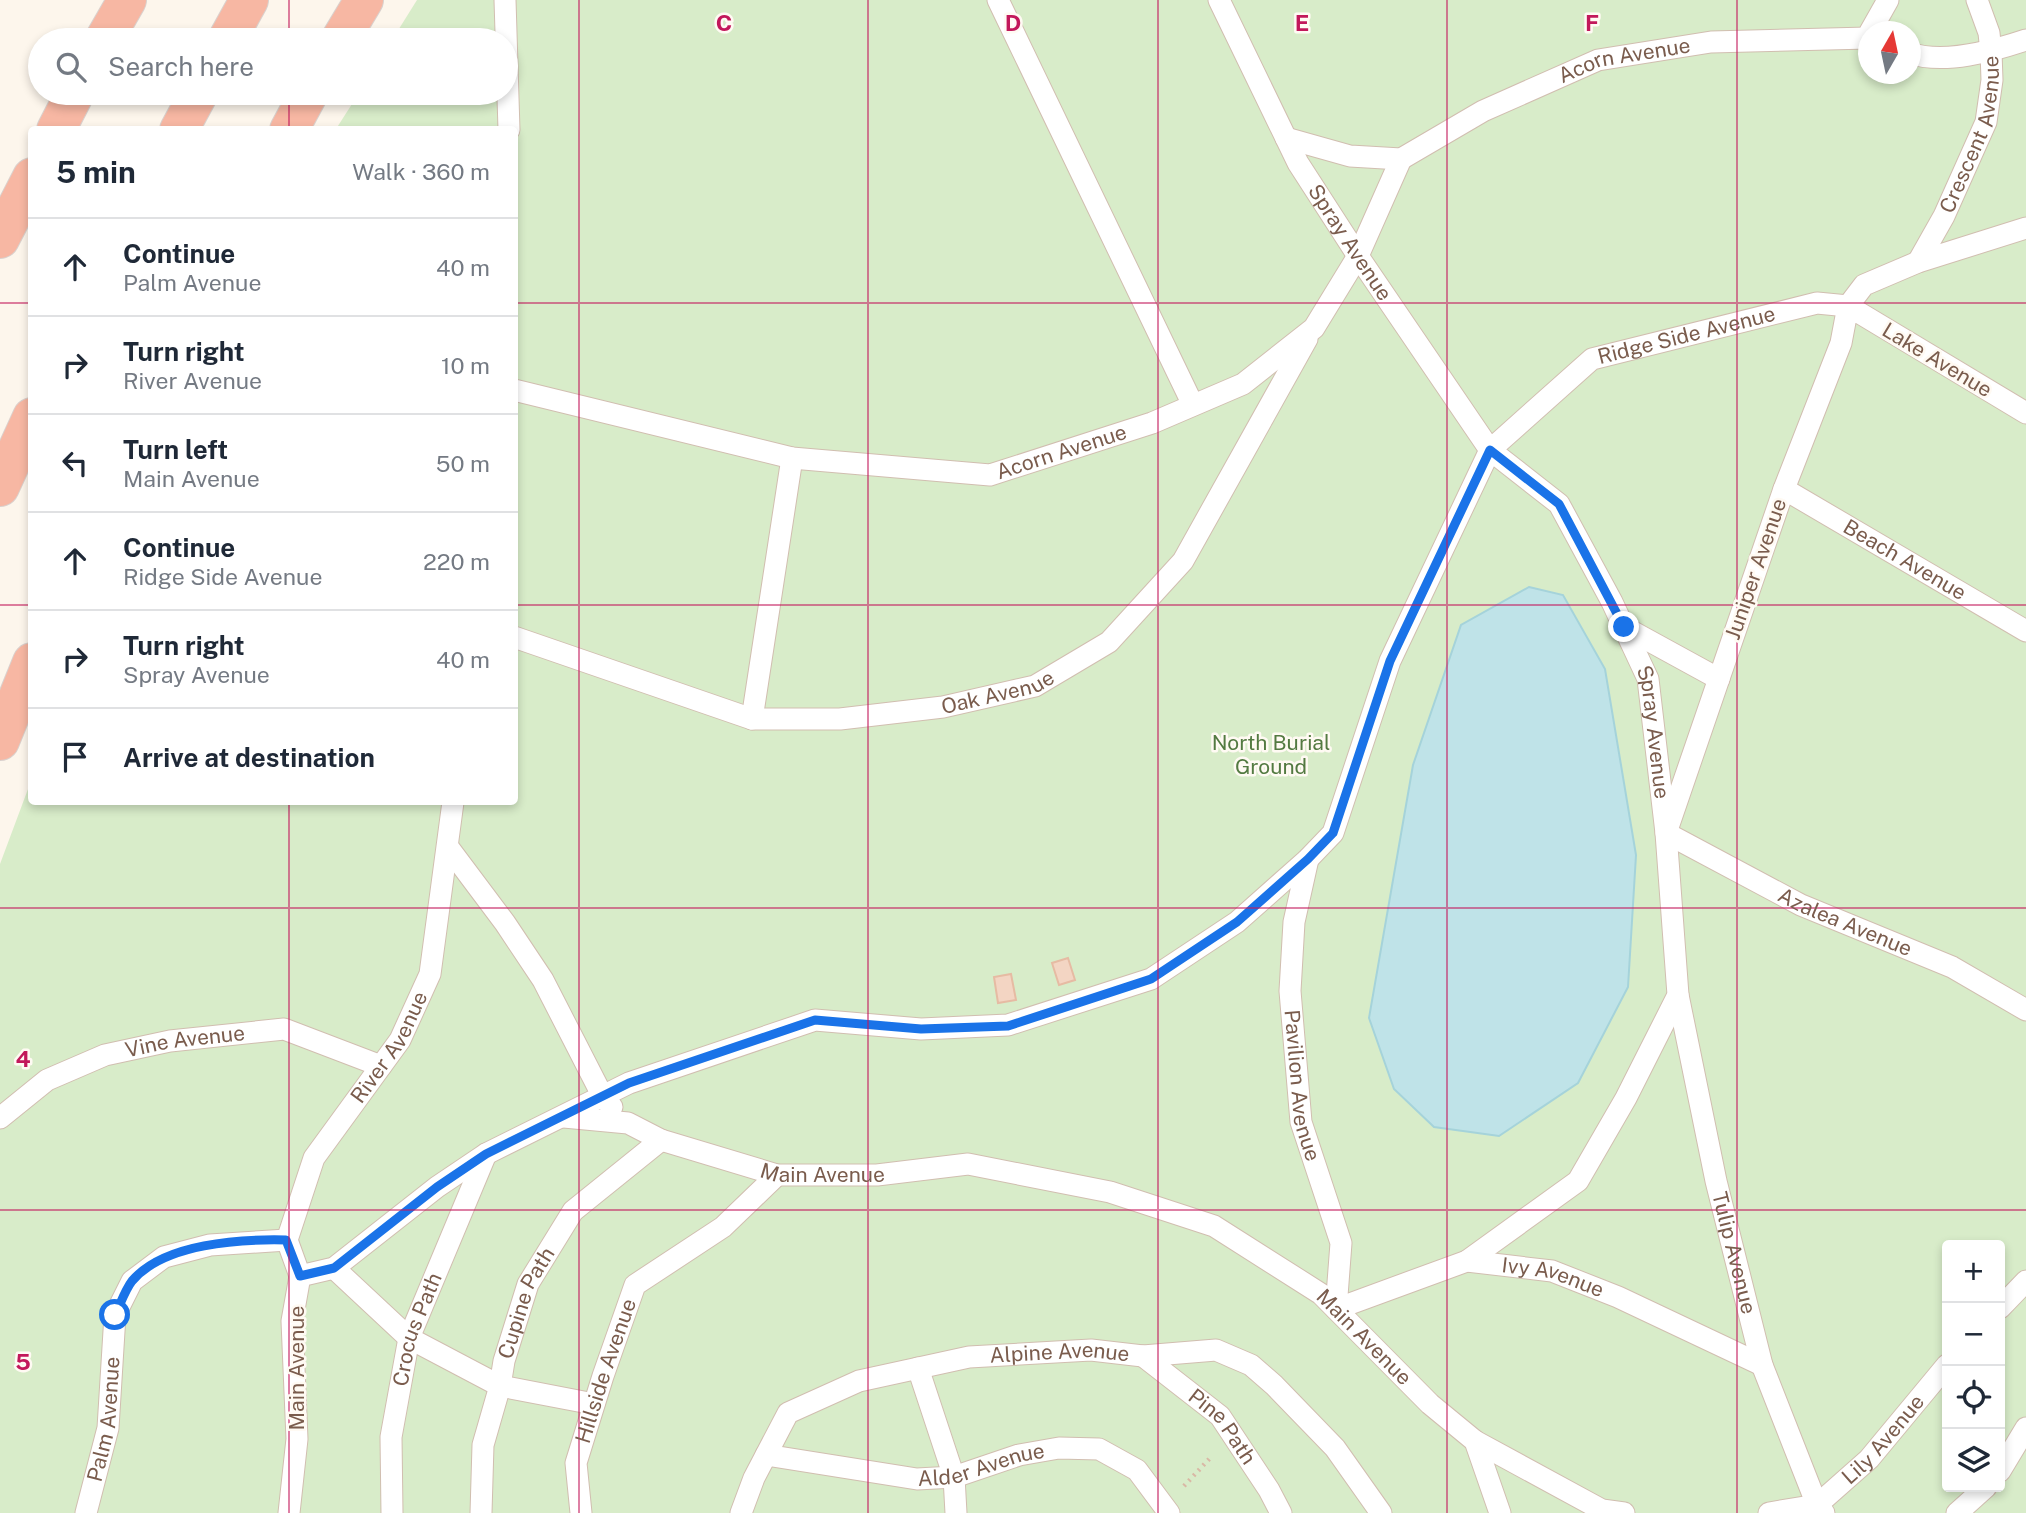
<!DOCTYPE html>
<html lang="en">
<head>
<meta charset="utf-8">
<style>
  body { margin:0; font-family:"Public Sans",sans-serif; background:#f2f2f3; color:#1f2937 }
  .controls { position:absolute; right:21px; bottom:21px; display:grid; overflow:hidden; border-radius:7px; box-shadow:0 4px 10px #0003 }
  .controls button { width:63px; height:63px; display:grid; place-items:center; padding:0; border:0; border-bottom:2px solid #e0e1e3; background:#fff; color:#1f2937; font:35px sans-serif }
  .compass { position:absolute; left:1858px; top:21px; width:63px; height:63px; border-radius:50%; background:#fff; box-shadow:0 4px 10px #0003; rotate:9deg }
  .stop { position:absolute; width:21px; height:21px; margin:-16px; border:5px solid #1a73e8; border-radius:50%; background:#fff }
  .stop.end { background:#1a73e8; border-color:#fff; box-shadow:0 2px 7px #0008 }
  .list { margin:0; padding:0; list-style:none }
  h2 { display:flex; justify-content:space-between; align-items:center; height:91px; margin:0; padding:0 28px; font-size:30px }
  h2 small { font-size:23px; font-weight:400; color:#747a83 }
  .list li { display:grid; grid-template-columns:46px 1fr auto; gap:21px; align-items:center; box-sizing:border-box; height:98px; padding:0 28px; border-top:2px solid #e0e1e3 }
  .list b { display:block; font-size:26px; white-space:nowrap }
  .list p { margin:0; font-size:23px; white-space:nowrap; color:#747a83 }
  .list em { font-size:23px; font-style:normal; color:#747a83 }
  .icon { flex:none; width:38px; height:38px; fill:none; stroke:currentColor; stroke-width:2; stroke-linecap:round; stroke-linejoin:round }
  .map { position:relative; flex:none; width:2026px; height:1513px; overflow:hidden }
  .search { position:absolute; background:#fff; box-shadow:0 4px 10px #0003; left:28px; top:28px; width:490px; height:77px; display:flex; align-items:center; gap:18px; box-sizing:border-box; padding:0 24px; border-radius:38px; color:#747a83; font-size:26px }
  .panel { position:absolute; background:#fff; box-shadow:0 4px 10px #0003; left:28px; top:126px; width:490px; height:679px; border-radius:7px }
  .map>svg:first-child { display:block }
</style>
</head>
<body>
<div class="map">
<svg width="2026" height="1513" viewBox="0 0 2026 1513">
  <rect width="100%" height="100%" fill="#fdf6ec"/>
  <!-- green -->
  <path fill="#d8ecc9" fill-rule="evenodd" d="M417,0H2026V1513H0V864L31,781L32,802H514V130L336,129L359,93H506V40H392ZM1868,32H1910V74H1868ZM1947,1245H2000V1487H1947Z"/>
  <!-- water -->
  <path fill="#bfe3e8" stroke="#a5d3da" stroke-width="2" d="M1529,587L1563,595L1605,669L1636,855L1628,987L1578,1083L1499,1136L1434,1127L1394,1089L1369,1018L1413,765L1461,625Z"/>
  <!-- building -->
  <g fill="#f3d5c3" stroke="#e6bba3" stroke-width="2">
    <path d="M1068,958L1075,980L1059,985L1052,963Z"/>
    <path d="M1011,974L1016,1000L998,1003L994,977Z"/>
  </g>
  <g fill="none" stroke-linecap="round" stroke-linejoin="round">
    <!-- service casing -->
    <g stroke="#d1beb0" stroke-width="23">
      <g id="service">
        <path d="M505,0L509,130"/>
        <path d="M998,0L1193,405"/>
        <path id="s1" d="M1219,0L1298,163L1358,256L1490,450L1559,504L1612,602L1648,679L1666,833L1678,995L1626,1098L1578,1181L1467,1261"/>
        <path d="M1870,32L1888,0"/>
        <path d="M1910,53C1944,65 1993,51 2026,40"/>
        <path id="s2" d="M1286,138L1350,156L1401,159L1483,111L1598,60L1711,42L1868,38"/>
        <path id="s3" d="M1918,262L1944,216L1986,122L1992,80L1991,52L1989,33L1977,0"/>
        <path id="s4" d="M514,390L792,458L990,475L1152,423L1243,384L1314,328L1358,256L1401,159"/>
        <path id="s5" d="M2026,413L1848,306L1841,343L1784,489L1666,833L1801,905L1952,967L2026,1010"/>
        <path id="s6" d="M1784,489L2026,631"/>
        <path d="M1624,627L1719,679"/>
        <path id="s7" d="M514,637L752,719H840L943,707L1035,686L1109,642L1183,561L1307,339"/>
        <path d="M752,719L792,458"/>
        <path d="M448,847L505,923L543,980L603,1097L612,1107"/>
        <path id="s8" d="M1308,859L1294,922L1290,991L1301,1122L1341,1243L1336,1309L1467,1261L1552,1271L1618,1297L1762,1365"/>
        <path id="s9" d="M1678,995L1716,1181L1762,1365L1817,1505L1824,1513"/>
        <path id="s10" d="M564,1117L628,1123L661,1140L777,1175H877L968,1164L1110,1192L1214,1226L1321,1294L1430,1404L1475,1441L1500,1513"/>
        <path id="s11" d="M0,1118L47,1080L105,1055L170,1041L284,1029L381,1066"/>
        <path d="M334,1268L409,1338L500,1386L594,1404"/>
        <path id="s12" d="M300,1276L287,1240L314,1158L400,1040L430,974L453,802"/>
        <path d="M2000,1308L2026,1281"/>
        <path id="s13" d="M1143,1356L1220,1416L1269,1490L1281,1513"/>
        <path d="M918,1368L954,1477L956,1513"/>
        <path d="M1475,1441L1602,1510L1624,1513"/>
        <path id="s14" d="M766,1455L917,1479L954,1477L1019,1455L1059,1448L1099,1449L1137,1470L1169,1513"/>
        <path d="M2000,1471L2026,1428"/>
        <path id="s15" d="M86,1513L108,1428L115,1315L132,1281L164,1257L210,1245L287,1240"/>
        <path id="s16" d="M289,1513L297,1439L292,1321L300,1276L334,1268L437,1187L486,1154L629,1083L815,1020L921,1029L1008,1025L1151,979L1237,922L1308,859L1333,833L1390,661L1490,450L1592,359L1817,303L1848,306L1864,285L1918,262L2026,228"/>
        <path id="s17" d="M392,1513L391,1437L409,1338L486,1154"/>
        <path id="s18" d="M481,1513L483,1445L500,1386L504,1361L528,1284L573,1211L661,1140"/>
        <path id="s19" d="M581,1513L576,1463L603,1376L635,1285L723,1227L777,1175"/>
        <path id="s20" d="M741,1513L754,1478L788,1413L859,1381L969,1357L1091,1350L1143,1356L1216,1350L1251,1365L1274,1385L1335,1448L1381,1513"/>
        <path id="s21" d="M1769,1513L1817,1505L1869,1459L1947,1365"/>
        <path d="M1957,1513L1986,1487"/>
      </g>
    </g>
    <!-- motorway casing -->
    <g stroke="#dad1cd" stroke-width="40">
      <g id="motorway">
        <path d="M104,40L127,0"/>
        <path d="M227,40L249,0"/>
        <path d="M340,40L364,0"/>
        <path d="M56,130L75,93"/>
        <path d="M179,130L199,93"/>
        <path d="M289,130L309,93"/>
        <path d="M0,239L32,177"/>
        <path d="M0,487L32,417"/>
        <path d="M0,741L32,662"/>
      </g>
    </g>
    <!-- path -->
    <path stroke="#d9b8a5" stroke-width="4.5" stroke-dasharray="2 5" stroke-linecap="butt" d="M1184,1486L1211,1457"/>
    <!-- service -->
    <use href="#service" stroke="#fff" stroke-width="21"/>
    <!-- motorway -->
    <use href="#motorway" stroke="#f7b7a3" stroke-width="38"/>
  </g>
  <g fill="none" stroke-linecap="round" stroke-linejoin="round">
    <!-- route -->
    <path stroke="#1a73e8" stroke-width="9" d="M115,1315C120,1305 125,1290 132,1281C164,1243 241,1239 286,1240L300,1276L334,1268L437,1187L486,1154L629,1083L815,1020L921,1029L1008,1026L1151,979L1237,922L1308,859L1333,833L1390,661L1490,450L1559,504L1624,627"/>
  </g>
  <!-- grid -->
  <path fill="none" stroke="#c2185b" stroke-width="2" stroke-opacity="0.55" d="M289,0V40M579,0V1513M868,0V1513M1158,0V1513M1447,0V1513M1737,0V1513M289,93V130M0,303H32M514,303H2026M0,605H32M514,605H2026M289,802V1513M0,908H2026M0,1210H2026"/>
  <g text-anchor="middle" stroke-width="5" stroke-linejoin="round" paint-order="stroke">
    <!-- street labels -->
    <g font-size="21" fill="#7a5c4d" stroke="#fffaf3">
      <text dy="7" stroke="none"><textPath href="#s2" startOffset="364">Acorn Avenue</textPath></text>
      <text dy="7" stroke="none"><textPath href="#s3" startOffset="140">Crescent Avenue</textPath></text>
      <text dy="7" stroke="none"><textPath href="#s1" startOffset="276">Spray Avenue</textPath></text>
      <text dy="7" stroke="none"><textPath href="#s16" startOffset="2046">Ridge Side Avenue</textPath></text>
      <text transform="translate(1937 360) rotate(31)" y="7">Lake Avenue</text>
      <text dy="7" stroke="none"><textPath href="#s4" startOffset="560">Acorn Avenue</textPath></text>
      <text dy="7" stroke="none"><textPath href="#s6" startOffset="140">Beach Avenue</textPath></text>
      <text transform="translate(1756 569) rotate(-71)" y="7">Juniper Avenue</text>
      <text dy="7" stroke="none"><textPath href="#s7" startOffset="500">Oak Avenue</textPath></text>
      <text dy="7" stroke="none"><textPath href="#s1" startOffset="864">Spray Avenue</textPath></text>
      <text dy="7" stroke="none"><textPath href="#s5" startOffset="966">Azalea Avenue</textPath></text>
      <text dy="7" stroke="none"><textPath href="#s11" startOffset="205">Vine Avenue</textPath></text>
      <text dy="7" stroke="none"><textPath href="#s12" startOffset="259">River Avenue</textPath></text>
      <text dy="7" stroke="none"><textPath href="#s8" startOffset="229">Pavilion Avenue</textPath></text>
      <text dy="7" stroke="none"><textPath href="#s10" startOffset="268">Main Avenue</textPath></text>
      <text dy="7" stroke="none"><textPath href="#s9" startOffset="264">Tulip Avenue</textPath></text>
      <text dy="7" stroke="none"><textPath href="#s8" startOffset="686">Ivy Avenue</textPath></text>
      <text dy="7" stroke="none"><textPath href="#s18" startOffset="217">Cupine Path</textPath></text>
      <text dy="7" stroke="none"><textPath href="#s17" startOffset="187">Crocus Path</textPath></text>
      <text dy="7" stroke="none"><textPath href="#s10" startOffset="856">Main Avenue</textPath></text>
      <text dy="7" stroke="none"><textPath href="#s20" startOffset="392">Alpine Avenue</textPath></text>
      <text transform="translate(297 1368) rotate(-90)" y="7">Main Avenue</text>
      <text dy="7" stroke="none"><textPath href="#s19" startOffset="147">Hillside Avenue</textPath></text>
      <text dy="7" stroke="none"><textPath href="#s15" startOffset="96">Palm Avenue</textPath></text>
      <text dy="7" stroke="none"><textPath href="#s13" startOffset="107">Pine Path</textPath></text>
      <text dy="7" stroke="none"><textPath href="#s21" startOffset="142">Lily Avenue</textPath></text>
      <text dy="7" stroke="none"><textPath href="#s14" startOffset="219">Alder Avenue</textPath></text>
    </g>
    <!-- park labels -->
    <g font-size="21" fill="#537a41" stroke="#fffaf3">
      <text x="1271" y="750">North Burial<tspan x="1271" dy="24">Ground</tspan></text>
    </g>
  </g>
  <g font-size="23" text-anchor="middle" font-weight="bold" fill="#c2185b" stroke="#fffaf3" stroke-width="5" stroke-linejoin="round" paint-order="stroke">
    <text x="724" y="31">C</text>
    <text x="1013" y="31">D</text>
    <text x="1302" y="31">E</text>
    <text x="1592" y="31">F</text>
    <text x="23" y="1067">4</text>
    <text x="23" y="1370">5</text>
  </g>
</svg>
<div class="controls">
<button>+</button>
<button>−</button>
<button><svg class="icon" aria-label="locate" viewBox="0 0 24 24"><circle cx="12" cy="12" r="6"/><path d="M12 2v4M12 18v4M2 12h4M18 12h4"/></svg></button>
<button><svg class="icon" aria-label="layers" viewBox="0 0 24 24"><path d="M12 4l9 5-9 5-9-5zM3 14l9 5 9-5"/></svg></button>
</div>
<svg class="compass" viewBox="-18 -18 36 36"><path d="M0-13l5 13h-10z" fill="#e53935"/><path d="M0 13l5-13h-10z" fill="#747a83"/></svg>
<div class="stop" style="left:115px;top:1315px"></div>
<div class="stop end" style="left:1624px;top:627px"></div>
<div class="search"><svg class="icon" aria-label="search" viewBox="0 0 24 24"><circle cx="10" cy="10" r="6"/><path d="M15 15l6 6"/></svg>Search here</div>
<section class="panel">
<h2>5 min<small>Walk · 360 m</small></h2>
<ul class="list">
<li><svg class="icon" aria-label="ahead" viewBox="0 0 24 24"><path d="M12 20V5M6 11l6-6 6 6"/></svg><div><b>Continue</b><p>Palm Avenue</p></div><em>40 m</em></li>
<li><svg class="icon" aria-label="right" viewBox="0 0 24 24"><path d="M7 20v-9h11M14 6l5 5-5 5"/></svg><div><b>Turn right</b><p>River Avenue</p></div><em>10 m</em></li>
<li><svg class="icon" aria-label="left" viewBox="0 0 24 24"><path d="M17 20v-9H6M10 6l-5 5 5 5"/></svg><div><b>Turn left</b><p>Main Avenue</p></div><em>50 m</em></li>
<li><svg class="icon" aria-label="ahead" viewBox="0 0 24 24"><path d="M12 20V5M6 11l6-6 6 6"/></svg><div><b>Continue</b><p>Ridge Side Avenue</p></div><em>220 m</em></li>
<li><svg class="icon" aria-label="right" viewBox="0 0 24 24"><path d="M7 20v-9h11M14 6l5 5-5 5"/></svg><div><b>Turn right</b><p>Spray Avenue</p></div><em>40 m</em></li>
<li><svg class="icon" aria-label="arrive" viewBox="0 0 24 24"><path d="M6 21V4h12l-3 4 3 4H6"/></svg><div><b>Arrive at destination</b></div></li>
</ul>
</section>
</div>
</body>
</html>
